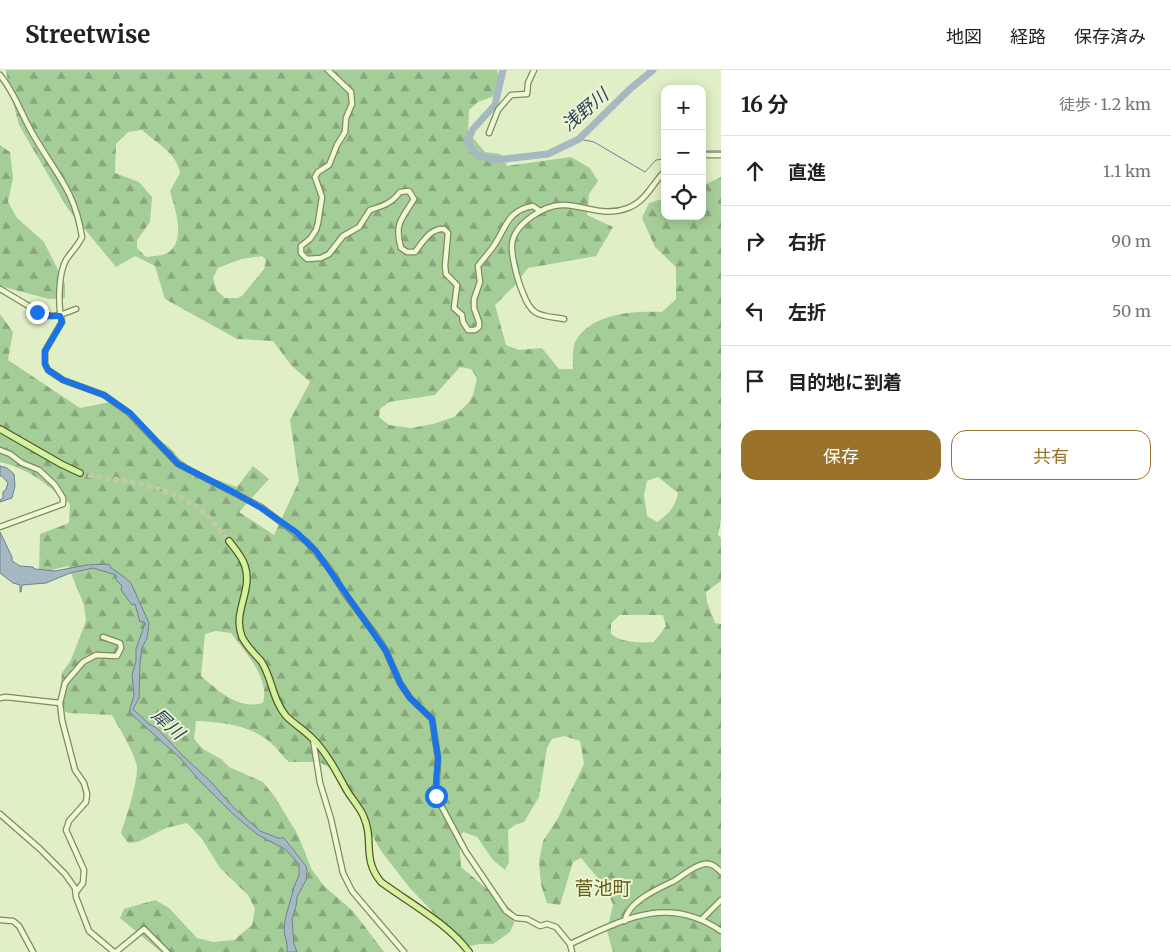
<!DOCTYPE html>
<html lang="ja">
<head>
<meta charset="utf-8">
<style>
  body { margin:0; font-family:Merriweather,"Noto Sans JP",serif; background:#f2f2f2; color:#202124 }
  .controls { position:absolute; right:15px; top:15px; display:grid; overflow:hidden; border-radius:10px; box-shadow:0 2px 12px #0003 }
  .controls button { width:45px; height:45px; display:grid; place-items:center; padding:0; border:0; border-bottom:1px solid #e0e0e0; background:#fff; color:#202124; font:25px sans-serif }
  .stop { position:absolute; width:15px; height:15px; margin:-11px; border:4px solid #1a73e8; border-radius:50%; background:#fff }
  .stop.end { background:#1a73e8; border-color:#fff; box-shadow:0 1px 5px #0008 }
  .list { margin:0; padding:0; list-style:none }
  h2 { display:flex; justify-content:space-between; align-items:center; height:65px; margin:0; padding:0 20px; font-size:21px }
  h2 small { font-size:16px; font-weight:400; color:#757577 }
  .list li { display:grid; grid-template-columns:32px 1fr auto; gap:15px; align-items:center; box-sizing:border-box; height:70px; padding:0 20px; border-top:1px solid #e0e0e0 }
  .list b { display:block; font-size:19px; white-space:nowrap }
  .list em { font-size:16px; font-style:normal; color:#757577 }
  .actions { display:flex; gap:10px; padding:15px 20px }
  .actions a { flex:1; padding:11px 0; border:1px solid #9a7229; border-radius:15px; text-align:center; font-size:18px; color:#9a7229 }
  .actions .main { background:#9a7229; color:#fff }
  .icon { flex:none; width:28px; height:28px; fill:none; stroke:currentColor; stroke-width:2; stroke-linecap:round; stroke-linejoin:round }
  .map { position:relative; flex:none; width:721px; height:882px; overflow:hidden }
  header { display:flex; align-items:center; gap:30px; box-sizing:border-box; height:70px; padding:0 25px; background:#fff; border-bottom:1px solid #e0e0e0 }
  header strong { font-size:24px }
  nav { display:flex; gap:28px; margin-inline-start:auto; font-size:18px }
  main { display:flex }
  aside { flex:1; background:#fff }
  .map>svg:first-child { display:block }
</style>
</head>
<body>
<header>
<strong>Streetwise</strong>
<nav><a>地図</a><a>経路</a><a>保存済み</a></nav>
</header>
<main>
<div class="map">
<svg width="721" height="882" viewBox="0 0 721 882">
  <defs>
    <pattern id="forest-firs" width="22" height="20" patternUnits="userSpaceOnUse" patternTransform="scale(1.25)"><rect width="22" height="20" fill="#a5cd98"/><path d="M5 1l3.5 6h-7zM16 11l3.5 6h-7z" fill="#87a77b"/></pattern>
  </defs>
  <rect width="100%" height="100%" fill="#e0efc5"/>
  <!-- forest -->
  <g fill="url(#forest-firs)" fill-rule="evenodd">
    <path d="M6,0H497L500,10L497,25L478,32L469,40L468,62L485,82L500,84L504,88L507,96L571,87L590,98L598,111L589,124L587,145L613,157L596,186L528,198L514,216L495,235L506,275L519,280L542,278L559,299H573C573,291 572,279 575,272C591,243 633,241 662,242L676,229V197L655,177L642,148L649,133L665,128V146H702V116L721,107V449L718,465L721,468V511L706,522L707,532L715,553L721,554V882H613L607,861L613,835L607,819L581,788L573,792L560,835L547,833L541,815L539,791L543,771L558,748L584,694L580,671L564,666L552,669L547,678L539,727L524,752L515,755L508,760L509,792L505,800L493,790L477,767L463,762L459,768L461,797L512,840L514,853L510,862L493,874H480L462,878L448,858L409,817L381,781L337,701L319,692H289C282,686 277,678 270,672C250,655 221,652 196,651L194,669L203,679L221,689L229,697L263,712L275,727L298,765L312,800L324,816L353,841L384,882H161L120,848L124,839L155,830L169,838L197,868L213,872L234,870L252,855L255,839L248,825L220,798L202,769L187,753L166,758L138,772L128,773L121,763C127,745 137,715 137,698C137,687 118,656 112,645L68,643L58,637L62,603L71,590L86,551L84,535L68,496L39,503L40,464L69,453L70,434C46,414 32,400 0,392V244L13,262L8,290L80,338L110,332L135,353L168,376L179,388L196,402L237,417L253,396L269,409L239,442L274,465L299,411L290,350L310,312L291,295L273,271L237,269L165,229L155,196L135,186L116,197L68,139L19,55L9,18ZM142,60C156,73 177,83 180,103L170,121C175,138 186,169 169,182C164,186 152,186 146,187L137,178V170L150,152L152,127L139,112L115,103L116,74L128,62ZM262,186L266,190L264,199L242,226L237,228H225L217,221L213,208L218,198L241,189ZM460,297L471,299L477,308L473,325L469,332L454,347L433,354L411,358L389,355L379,347L380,339L389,332L435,325ZM658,407L678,423C676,436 668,445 657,452L647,446L644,425L647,411ZM620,545H663L666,556L654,572C639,573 623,573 611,564V553ZM216,561L231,563C245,582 270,608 263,633C238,640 219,621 201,606L205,564Z"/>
    <path d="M0,75L10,82L13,108L8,132L17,148L44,172L65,214V228L49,229L0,216Z"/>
  </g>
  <!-- water -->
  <g fill="#a6b8c2" stroke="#6d8291">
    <path d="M0,396L7,398L14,404L15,416L12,428L0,432V430L3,428V422L6,419L8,413L2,406H0Z"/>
    <path d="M0,462L12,487V491L20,496L33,497L35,499L55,501L87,495L109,494L111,498L123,506L131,513L149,553L147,568L142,578L140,592L139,628L133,639L149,654L158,659L182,685L211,712L233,737L260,761L278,768H284L306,796L307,801L306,810L297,827L296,836L292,849L294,874L297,882H287V874L284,862L285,850L294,817L299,805V794L285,779L258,765L234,745L198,709L180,688L130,643V638L134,625L132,605L136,591V579L144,556L146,554L144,552H140L135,534L132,535L121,520L122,516L116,510V505L93,498L70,503L46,513L22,515L21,522H20V515L13,513L0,503Z"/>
  </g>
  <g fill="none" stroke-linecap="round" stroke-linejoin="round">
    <!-- stream -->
    <g stroke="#6d8291" stroke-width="1">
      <path d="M579,69L594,72L645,102L656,90L665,89"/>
      <path d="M702,81H721"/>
    </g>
    <!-- river -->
    <path stroke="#a6b8c2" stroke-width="7" d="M503,0L495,35L473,59L467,72L477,85L496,90L548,84L579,69L630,19L653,0"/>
    <!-- major-tunnel -->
    <path stroke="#becba4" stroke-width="5.5" stroke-dasharray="5.5 3" stroke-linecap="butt" d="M80,403C119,412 160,412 194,435C208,444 218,459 229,471"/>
    <!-- minor casing -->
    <g stroke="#828a5a" stroke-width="7">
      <g id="minor">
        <path d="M328,0L351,22L352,34L346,48L345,62L337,75L329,95L318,102L315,107L322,127L318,153L316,160L310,169L301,176V183L307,189L321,188L329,184L343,166L359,157L370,140C383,136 392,133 400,122L409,121L414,129C402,149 394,153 401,178L407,182H415C423,172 430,158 444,159L448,163L445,196L446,204L457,215L454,238L462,245L463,252L468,260H475L479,257V252L474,238V229L480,212L478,196C483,189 490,182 495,174C506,157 508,140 533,136L540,141"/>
        <path d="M0,5C15,23 22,46 34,66C56,104 75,121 82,167C78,176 71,182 66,190C58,204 58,237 62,252L45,281V294L48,300L63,310L104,325L129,343L178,394L261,437L307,472L329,498L345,524L378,568L386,581L400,613L410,628L432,649L438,688L436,726L466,782L506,841L516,848L527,849L540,856L547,854L556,857L570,874L572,882"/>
        <path d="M489,63L498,40L511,25L527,24L528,13L534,0"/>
        <path d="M702,85H721"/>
        <path d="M0,219L44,245C56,248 65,243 76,239"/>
        <path d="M564,249C541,245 532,248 523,223C518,212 511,186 512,174C514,154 545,134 564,135C587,136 604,147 628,138C646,131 652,114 665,101"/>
        <path d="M0,380L10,384L22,393L39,400L55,415L63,428V434L0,457"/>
        <path d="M0,628L6,627L60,633"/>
        <path d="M313,669L320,713L331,749L343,803L352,821L404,882"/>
        <path d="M0,744L40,779L65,804L75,818L76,827L89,861L114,882"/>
        <path d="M76,822L83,813L84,800L66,760L69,751L86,732L87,724L84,713L75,700L62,650L60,633L65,613L83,592L96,585L117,586L121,578L120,573L103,567"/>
        <path d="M702,849L721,830"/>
        <path d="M0,850L13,851L19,856L33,882"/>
        <path d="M625,851C627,832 659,818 674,811C684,805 693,796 704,794C712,793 716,797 721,802"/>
        <path d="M570,874C623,850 667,824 721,861"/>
        <path d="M116,882L144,859L167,882"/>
      </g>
    </g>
    <!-- major casing -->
    <g stroke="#53582f" stroke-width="8">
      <g id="major">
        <path d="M0,359L61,394L80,403"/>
        <path d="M229,471C235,479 242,486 245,496C253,521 232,542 242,567C247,577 254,583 261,591C272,607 272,629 286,646C294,654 304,660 312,668C327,683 336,701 346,719C351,728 358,735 363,745C375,771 361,787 381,812C411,834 447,853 469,882"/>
      </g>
    </g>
    <!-- minor -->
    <use href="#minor" stroke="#eef9d8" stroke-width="4.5"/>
    <!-- major -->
    <use href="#major" stroke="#d5f29c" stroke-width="5.5"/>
  </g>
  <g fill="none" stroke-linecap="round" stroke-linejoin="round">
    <!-- route -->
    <path stroke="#1a73e8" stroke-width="6" d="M37,242L51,246H60L62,252L45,281V294L48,300L63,310L104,325L130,343L178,394L235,423L261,438L296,462L316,481L386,581L400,613L410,628L432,649L438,688L436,713V726"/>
  </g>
  <g text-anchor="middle" stroke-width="4" stroke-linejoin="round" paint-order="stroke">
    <!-- water labels -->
    <g font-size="18" font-style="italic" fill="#2e405a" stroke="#eaf6d4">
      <text transform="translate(585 40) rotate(-40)" y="6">浅野川</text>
      <text transform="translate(168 654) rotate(42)" y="6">犀川</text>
    </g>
    <!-- quarter labels -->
    <g font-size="19" fill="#675d1d" stroke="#eaf6d4">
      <text x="603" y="825">菅池町</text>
    </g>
  </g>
</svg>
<div class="controls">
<button>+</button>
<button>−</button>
<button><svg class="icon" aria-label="locate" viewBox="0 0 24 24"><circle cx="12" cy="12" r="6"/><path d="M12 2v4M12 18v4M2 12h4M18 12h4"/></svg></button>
</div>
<div class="stop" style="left:436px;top:726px"></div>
<div class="stop end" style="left:37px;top:242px"></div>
</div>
<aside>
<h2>16 分<small>徒歩 · 1.2 km</small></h2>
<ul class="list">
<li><svg class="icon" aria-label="ahead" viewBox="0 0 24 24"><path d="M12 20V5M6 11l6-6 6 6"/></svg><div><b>直進</b></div><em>1.1 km</em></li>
<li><svg class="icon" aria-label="right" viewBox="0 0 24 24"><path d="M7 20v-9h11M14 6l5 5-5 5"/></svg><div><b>右折</b></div><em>90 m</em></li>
<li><svg class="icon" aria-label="left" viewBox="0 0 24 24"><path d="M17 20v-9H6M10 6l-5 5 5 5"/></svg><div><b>左折</b></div><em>50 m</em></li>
<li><svg class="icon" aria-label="arrive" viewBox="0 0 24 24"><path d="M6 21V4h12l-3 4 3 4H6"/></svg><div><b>目的地に到着</b></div></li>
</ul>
<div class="actions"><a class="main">保存</a><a>共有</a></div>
</aside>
</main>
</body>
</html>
